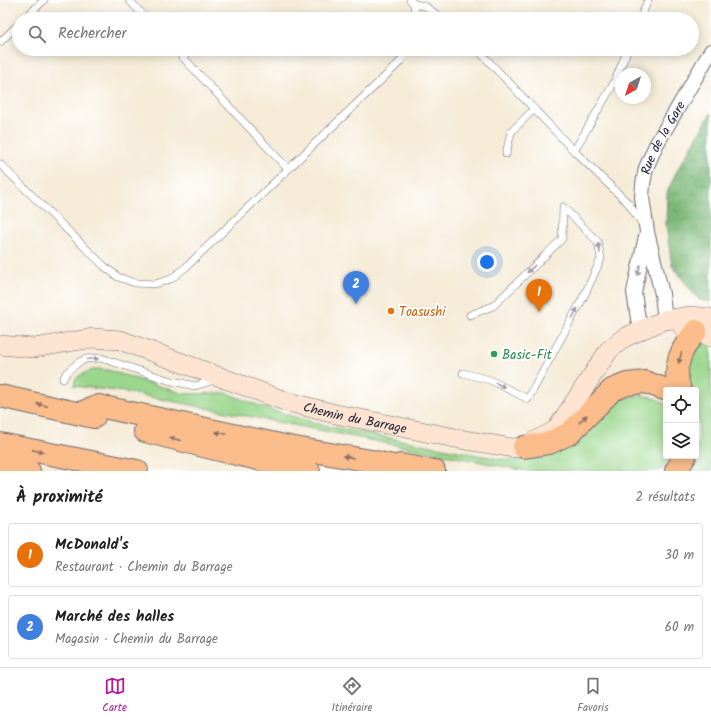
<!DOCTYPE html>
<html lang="fr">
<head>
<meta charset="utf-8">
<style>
  body { margin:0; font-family:Kalam,sans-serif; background:#f6f6f6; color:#222 }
  .controls { position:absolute; right:12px; bottom:12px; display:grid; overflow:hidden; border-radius:4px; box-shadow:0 2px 10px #0003 }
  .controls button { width:36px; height:36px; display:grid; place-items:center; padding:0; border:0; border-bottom:1px solid #e0e0e0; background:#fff; color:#222; font:20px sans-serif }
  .compass { position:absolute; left:615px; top:68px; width:36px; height:36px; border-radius:50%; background:#fff; box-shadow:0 2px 10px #0003; rotate:219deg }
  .you { position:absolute; left:487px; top:262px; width:14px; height:14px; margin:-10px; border:3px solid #fff; border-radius:50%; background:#1a73e8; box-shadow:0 0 0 6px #1a73e833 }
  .badge { display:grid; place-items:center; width:26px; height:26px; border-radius:50%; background:#b5179e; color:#fff; font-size:13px; font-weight:700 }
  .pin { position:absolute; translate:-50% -33px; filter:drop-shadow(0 1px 2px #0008) }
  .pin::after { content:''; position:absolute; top:21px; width:14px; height:12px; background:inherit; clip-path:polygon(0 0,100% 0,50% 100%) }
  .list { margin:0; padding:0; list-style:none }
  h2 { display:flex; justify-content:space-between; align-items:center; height:52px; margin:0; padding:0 16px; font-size:17px }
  h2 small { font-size:13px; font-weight:400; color:#767676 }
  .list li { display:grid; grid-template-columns:26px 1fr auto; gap:12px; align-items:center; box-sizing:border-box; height:64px; margin:0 8px 8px; padding:0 8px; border:1px solid #e0e0e0; border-radius:4px }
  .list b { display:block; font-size:15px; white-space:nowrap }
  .list p { margin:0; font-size:13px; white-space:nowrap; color:#767676 }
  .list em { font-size:13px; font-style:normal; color:#767676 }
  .icon { flex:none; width:22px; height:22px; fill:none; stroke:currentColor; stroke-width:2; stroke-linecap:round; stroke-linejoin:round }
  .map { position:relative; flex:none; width:711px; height:471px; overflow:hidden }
  .search { position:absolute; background:#fff; box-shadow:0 2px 10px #0003; left:12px; right:12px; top:12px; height:44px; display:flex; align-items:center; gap:10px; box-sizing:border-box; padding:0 14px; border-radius:22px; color:#767676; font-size:15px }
  .sheet { height:196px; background:#fff }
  nav { display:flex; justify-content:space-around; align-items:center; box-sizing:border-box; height:56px; border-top:1px solid #e0e0e0; background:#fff; font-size:11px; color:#767676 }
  nav a { display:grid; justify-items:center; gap:2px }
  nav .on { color:#b5179e }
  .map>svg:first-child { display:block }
</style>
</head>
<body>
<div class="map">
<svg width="711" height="471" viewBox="0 0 711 471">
  <defs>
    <pattern id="forest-crowns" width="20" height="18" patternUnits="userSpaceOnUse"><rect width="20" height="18" fill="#7bb777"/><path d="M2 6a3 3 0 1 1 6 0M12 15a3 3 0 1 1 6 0" fill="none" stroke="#649463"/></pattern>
  </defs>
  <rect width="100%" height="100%" fill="#fff"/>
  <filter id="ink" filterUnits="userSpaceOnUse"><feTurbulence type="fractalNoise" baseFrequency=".025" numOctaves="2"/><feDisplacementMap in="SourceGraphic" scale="8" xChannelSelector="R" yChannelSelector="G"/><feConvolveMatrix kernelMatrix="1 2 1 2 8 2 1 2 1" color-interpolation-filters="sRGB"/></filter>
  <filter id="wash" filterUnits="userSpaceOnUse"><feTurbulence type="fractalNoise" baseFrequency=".012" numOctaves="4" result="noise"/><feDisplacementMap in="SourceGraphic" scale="16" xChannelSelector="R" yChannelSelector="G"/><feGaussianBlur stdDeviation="0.9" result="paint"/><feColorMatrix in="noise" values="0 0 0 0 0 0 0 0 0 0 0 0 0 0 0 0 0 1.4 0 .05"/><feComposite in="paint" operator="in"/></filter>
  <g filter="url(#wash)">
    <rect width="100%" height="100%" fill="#f5ebd7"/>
    <!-- grass -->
    <g fill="#9ad68b" stroke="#5e7c63">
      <path d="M697,340L711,342V471H688L696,456L699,438V424L696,409V390H688L685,368Z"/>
      <path d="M98,369L108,370L184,394L226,393L265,408L323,425L499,459C527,461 544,460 570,445C576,442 582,438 587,433C597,424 605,413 615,404C629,392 652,393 666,405V456H671L663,468L659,471H527L125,392L74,386L75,379C82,373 89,371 98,369Z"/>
    </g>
    <!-- forest -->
    <path fill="url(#forest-crowns)" stroke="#4e6c59" d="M711,113V302L699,300L672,266L666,226L667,193L675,174Z"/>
  </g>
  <g filter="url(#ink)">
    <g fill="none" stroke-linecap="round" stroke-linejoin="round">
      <!-- service casing -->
      <g stroke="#6c6872" stroke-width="8">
        <g id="service">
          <path d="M129,0L147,19"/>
          <path d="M410,0L414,4L415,19"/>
          <path d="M414,4L425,6L443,19"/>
          <path d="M24,19L44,0"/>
          <path d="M640,19L648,0"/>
          <path d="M0,42L19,24"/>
          <path d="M175,49L288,169"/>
          <path d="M477,49L574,151L628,203L643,225"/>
          <path d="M574,151L614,83L628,49"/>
          <path d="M506,154L511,132L534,109"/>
          <path d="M0,164L104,266L118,277L135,283L155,284L171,279L186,267L400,62L407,49"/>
          <path d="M463,373L490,380L528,399L584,296L601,259L598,242L563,207L562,239L493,306L470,315"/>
          <path d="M63,379L67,372L79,362L86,359L101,358L168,380L195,386L215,380"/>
        </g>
      </g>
      <!-- minor casing -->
      <g stroke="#6c6872" stroke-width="16">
        <g id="minor">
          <path id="s1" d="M665,320L662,294L647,232L642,197L643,184L646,168L656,145L711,51"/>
          <path d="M643,329L638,319L634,292L646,236"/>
        </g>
      </g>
      <!-- secondary casing -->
      <g stroke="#6c6872" stroke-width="20">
        <g id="secondary">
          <path d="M682,326L711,337"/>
          <path id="s2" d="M0,345L34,348L93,338L120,340L285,401L331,413L465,440L513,448L524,447L556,430L609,350L624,338L643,329L665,320L691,316L711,318"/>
        </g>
      </g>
      <!-- motorway casing -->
      <g stroke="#6c6872" stroke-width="24">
        <g id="motorway">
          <path d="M680,390C672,366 681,349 696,331"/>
          <path d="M0,396L94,417"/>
          <path d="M80,413L99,406L289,447L371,461L414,471"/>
          <path d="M145,431L211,448L309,471"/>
          <path d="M0,444L137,471"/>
          <path d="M524,447L549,443L570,433L612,390L627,384L645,382L667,390"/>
          <path d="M0,464L29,471"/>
          <path d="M400,465L434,471"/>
          <path d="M676,471L685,456"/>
        </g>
      </g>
      <!-- service -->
      <use href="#service" stroke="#fff" stroke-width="7"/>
      <!-- minor -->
      <use href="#minor" stroke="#fff" stroke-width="14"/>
      <!-- secondary -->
      <use href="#secondary" stroke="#fde4d0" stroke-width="19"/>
      <!-- motorway -->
      <use href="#motorway" stroke="#f9bc8a" stroke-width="22"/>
    </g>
    <!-- one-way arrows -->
    <defs><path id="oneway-solid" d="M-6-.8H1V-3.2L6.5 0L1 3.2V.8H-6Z"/></defs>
    <g fill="#9c9ca7">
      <use href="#oneway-solid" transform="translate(599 248) rotate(-102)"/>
      <use href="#oneway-solid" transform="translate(531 269) rotate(136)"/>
      <use href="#oneway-solid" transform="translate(639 270) rotate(103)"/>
      <use href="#oneway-solid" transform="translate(575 313) rotate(-62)"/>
      <use href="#oneway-solid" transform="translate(93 359) rotate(-2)"/>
      <use href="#oneway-solid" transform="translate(500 385) rotate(27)"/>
    </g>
    <g fill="#8e6f62">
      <use href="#oneway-solid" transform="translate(680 358) rotate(105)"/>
      <use href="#oneway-solid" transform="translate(42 405) rotate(-167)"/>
      <use href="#oneway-solid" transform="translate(583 419) rotate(-46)"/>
      <use href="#oneway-solid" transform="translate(221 433) rotate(-168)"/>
      <use href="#oneway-solid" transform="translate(175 439) rotate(-165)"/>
      <use href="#oneway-solid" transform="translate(38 451) rotate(11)"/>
      <use href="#oneway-solid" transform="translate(348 457) rotate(-170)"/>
    </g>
  </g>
  <!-- markers -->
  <circle fill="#e8710a" stroke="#fff" stroke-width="1.5" cx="391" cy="311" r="4"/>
  <circle fill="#2e9e5b" stroke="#fff" stroke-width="1.5" cx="494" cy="354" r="4"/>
  <g text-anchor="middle" stroke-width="3.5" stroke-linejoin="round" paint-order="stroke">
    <!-- street labels -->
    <g font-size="13" fill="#22223b" stroke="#fff">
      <text dy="5" stroke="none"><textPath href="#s1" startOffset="189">Rue de la Gare</textPath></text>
      <text dy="5" stroke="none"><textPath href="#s2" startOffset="369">Chemin du Barrage</textPath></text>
    </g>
    <!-- food labels -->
    <g font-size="13" fill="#c56008" stroke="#fff" text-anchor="start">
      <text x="399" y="316">Toasushi</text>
    </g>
    <!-- leisure labels -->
    <g font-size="13" fill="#27864d" stroke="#fff" text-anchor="start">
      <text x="502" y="359">Basic-Fit</text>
    </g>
  </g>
</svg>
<div class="controls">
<button><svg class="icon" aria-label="locate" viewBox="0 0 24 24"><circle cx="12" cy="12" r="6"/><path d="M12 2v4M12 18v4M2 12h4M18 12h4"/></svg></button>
<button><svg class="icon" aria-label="layers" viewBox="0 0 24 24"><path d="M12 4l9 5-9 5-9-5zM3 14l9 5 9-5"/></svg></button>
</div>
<svg class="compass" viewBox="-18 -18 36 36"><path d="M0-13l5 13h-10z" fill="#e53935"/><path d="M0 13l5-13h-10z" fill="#767676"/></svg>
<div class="you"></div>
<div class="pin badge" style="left:539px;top:312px;background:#e8710a">1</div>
<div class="pin badge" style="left:356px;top:304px;background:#3f7fe0">2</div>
<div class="search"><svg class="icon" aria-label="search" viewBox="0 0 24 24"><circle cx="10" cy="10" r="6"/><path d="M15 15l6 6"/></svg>Rechercher</div>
</div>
<section class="sheet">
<h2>À proximité<small>2 résultats</small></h2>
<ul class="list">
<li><span class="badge" style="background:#e8710a">1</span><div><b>McDonald's</b><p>Restaurant · Chemin du Barrage</p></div><em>30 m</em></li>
<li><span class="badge" style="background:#3f7fe0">2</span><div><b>Marché des halles</b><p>Magasin · Chemin du Barrage</p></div><em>60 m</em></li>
</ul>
</section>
<nav>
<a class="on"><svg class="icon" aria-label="map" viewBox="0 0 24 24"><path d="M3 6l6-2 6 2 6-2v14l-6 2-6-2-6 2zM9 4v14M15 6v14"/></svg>Carte</a>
<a><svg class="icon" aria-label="directions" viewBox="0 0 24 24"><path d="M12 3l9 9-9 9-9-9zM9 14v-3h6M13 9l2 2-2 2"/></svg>Itinéraire</a>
<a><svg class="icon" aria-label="saved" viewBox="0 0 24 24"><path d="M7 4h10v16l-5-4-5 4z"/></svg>Favoris</a>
</nav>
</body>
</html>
